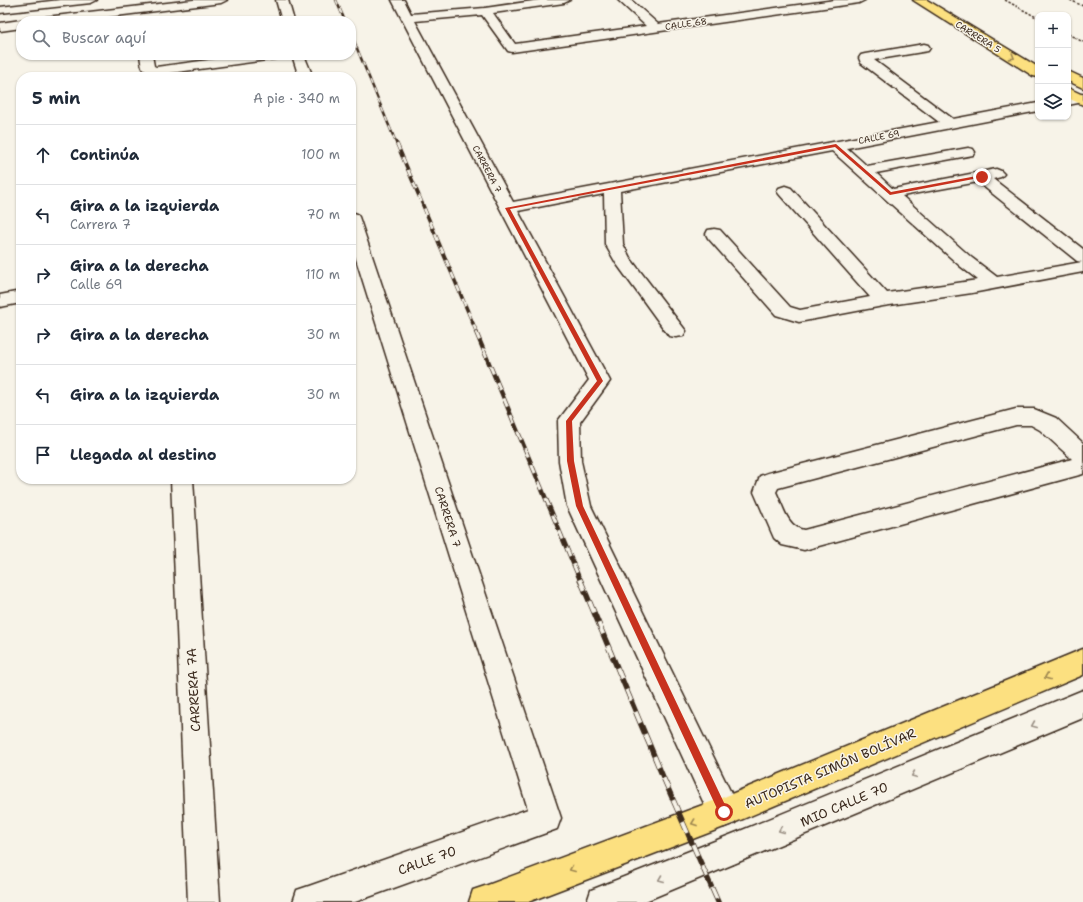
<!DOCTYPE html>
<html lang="es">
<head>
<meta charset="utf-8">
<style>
  body { margin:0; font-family:"Shantell Sans",sans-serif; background:#f6f6f7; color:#1f2937 }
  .controls { position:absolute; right:12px; top:12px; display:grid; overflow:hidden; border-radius:8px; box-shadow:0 1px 3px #0004 }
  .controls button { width:36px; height:36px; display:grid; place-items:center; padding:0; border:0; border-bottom:1px solid #e0e1e3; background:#fff; color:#1f2937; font:20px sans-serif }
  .stop { position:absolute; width:12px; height:12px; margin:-9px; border:3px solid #c8321e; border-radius:50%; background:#fff }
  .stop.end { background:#c8321e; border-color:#fff; box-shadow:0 1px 4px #0008 }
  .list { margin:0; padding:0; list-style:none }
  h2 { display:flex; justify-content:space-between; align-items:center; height:52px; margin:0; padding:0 16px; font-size:17px }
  h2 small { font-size:13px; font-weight:400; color:#747a83 }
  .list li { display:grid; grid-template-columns:26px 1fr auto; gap:12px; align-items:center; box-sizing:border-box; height:60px; padding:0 16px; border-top:1px solid #e0e1e3 }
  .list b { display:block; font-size:15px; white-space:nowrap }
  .list p { margin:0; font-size:13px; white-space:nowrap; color:#747a83 }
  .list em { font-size:13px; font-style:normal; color:#747a83 }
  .icon { flex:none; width:22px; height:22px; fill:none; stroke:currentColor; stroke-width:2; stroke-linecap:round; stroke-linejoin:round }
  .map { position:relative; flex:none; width:1083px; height:902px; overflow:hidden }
  .search { position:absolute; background:#fff; box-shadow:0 1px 3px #0004; left:16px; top:16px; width:340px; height:44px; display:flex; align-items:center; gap:10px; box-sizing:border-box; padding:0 14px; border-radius:16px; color:#747a83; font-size:15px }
  .panel { position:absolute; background:#fff; box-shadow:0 1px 3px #0004; left:16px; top:72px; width:340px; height:412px; border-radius:16px }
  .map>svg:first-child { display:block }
</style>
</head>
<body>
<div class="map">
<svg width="1083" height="902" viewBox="0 0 1083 902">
  <rect width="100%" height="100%" fill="#f7f3e8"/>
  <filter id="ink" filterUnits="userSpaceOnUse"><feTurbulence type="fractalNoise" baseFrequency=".025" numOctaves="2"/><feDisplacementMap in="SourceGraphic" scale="8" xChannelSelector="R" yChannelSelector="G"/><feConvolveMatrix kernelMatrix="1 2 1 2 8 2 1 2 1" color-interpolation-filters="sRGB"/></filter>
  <g filter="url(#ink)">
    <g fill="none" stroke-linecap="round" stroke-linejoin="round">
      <!-- minor casing -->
      <g stroke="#3b2a1e" stroke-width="3">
        <g id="minor">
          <path d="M60,0H97L91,3L0,13V7Z"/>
          <path d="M193,0H227L221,3L75,21H40L42,19L46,17Z"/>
          <path d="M276,0H288L294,21H282Z"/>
          <path d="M392,0H404L411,14L485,8L540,0H570L564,3L493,13L515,44L646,26L618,0H631L658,24L835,0H865L859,3L512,52L508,51L482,15L415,21L513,202L939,122L861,63L859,58L861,55L865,54L924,44L928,45L930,48L928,51L874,60L953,119L1038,103V111L847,148L867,166L968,148L973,149L975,152L973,155L876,173L893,189L996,169L1001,171L1004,174L1001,177L993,179L1083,249V272L972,293L883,306L799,322L776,315L708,238L706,234L708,230L714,229L720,230L790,307L800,310L870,297L779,194L777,191L779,188L785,186L791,188L887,293L978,280L960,266L832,151L620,191L623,244L630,258L686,331L683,336L676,337L669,336L616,263L605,244L604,194L518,211L610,381L580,422L581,461L591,506L735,801L739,812L735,823L724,827L713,823L567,506L559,461L558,421L589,380ZM978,182L1077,261L1082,262L997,277L972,258L902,196Z"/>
          <path d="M21,20L23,21H21V28L0,31V23Z"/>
          <path d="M140,55H152L154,66L156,67L246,55H280L278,58L274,59L155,75C141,71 142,68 140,55Z"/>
          <path d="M292,55H304L313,77H299Z"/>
          <path d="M1083,94V102L1068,105V97Z"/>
          <path d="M351,212L357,214L359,217L561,818L557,829L546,833L355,902H293L297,890L309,886L528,809L351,243Z"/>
          <path d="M21,291V303L0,307V295Z"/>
          <path d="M1016,409H1034L1056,418L1083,443V474L804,550L782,545L774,538L754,492L760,476L768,473ZM1016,425H1031L1040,430L1072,459L804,530C787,527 783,506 776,492L778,488Z"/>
          <path d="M171,479H193L220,902H188Z"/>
          <path d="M1083,690V718L643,902H587L591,890L740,831Z"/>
        </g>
      </g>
      <!-- major casing -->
      <g stroke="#3b2a1e" stroke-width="3">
        <g id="major">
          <path d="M913,0H927L1038,67V77L1033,76Z"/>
          <path d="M1068,71L1083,78V88L1068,81Z"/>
          <path d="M1068,88L1083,95V105L1068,98Z"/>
        </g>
      </g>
      <!-- highway casing -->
      <g stroke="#3b2a1e" stroke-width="3">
        <path id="highway" d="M1083,649V675L724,827L528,902H469L473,890L485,886L724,797Z"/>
      </g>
      <!-- path -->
      <g stroke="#3b2a1e" stroke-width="1.5" stroke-dasharray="2.5 1.5" stroke-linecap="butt">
        <path d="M1005,0L1038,18"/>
        <path d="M1070,0L1083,6"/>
        <path d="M1068,34L1083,42"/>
      </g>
      <!-- minor -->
      <use href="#minor" fill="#f7f3e8" fill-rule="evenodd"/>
      <!-- major -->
      <use href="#major" fill="#fce080" fill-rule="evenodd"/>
      <!-- highway -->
      <use href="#highway" fill="#fce080" fill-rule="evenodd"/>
      <!-- rail-far3 casing -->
      <g stroke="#3b2a1e" stroke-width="2.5">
        <g id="rail-far3">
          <path d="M336,0L345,21"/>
          <path d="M351,34L397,145"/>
        </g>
      </g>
      <!-- rail-far2 casing -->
      <g stroke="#3b2a1e" stroke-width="3.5">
        <path id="rail-far2" d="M397,144L477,333"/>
      </g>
      <!-- rail-far1 casing -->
      <g stroke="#3b2a1e" stroke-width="4.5">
        <path id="rail-far1" d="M476,332L580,580"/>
      </g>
      <!-- rail casing -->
      <g stroke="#3b2a1e" stroke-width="5.5">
        <path id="rail" d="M580,579L663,777L718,902"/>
      </g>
      <!-- rail-far3 -->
      <use href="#rail-far3" stroke="#f7f3e8" stroke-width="1.5" stroke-dasharray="5" stroke-linecap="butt"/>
      <!-- rail-far2 -->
      <use href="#rail-far2" stroke="#f7f3e8" stroke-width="2.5" stroke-dasharray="7" stroke-linecap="butt"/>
      <!-- rail-far1 -->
      <use href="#rail-far1" stroke="#f7f3e8" stroke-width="3" stroke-dasharray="9" stroke-linecap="butt"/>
      <!-- rail -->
      <use href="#rail" stroke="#f7f3e8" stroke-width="4" stroke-dasharray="12" stroke-linecap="butt"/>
    </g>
    <!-- one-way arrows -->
    <defs><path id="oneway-chevron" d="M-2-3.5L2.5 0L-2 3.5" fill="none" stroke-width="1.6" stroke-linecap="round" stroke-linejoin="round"/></defs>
    <g stroke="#9c854f">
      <use href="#oneway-chevron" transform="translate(1012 57) rotate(32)"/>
      <use href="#oneway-chevron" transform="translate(1047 677) rotate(157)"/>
      <use href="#oneway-chevron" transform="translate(694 823) rotate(160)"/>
      <use href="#oneway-chevron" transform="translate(572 869) rotate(158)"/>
    </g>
    <g stroke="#998e83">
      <use href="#oneway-chevron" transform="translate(1034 725) rotate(157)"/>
      <use href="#oneway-chevron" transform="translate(914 775) rotate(157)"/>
      <use href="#oneway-chevron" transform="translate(781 830) rotate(157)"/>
      <use href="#oneway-chevron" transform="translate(661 879) rotate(158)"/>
    </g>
  </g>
  <!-- route -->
  <path fill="#c8321e" d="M836,144L891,192L982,175L984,177L890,195L835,147L510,209L603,381L572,421L574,461L583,506L727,809L728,812L727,815L724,817L720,815L576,506L567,461L566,421L597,381L505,208Z"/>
  <g text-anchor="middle" stroke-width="3" stroke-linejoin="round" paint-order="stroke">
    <!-- far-street labels -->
    <g font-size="9" fill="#3b2a1e" stroke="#f7f3e8">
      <text transform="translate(686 24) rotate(-8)" y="3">CALLE 68</text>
      <text transform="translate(978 37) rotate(32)" y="3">CARRERA 5</text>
      <text transform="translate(879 137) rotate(-11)" y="3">CALLE 69</text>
      <text transform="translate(487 169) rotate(62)" y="3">CARRERA 7</text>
    </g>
    <!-- street labels -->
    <g font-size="11" fill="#3b2a1e" stroke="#f7f3e8">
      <text transform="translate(448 517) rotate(72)" y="4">CARRERA 7</text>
    </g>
    <!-- near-street labels -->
    <g font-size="13" fill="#3b2a1e" stroke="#f7f3e8">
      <text transform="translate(193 690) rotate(-93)" y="5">CARRERA 7A</text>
      <text transform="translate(830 768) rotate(-23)" y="5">AUTOPISTA SIMÓN BOLÍVAR</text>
      <text transform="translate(844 804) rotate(-23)" y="5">MIO CALLE 70</text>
      <text transform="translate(427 860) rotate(-20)" y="5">CALLE 70</text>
    </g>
  </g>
</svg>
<div class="controls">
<button>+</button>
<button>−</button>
<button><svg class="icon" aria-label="layers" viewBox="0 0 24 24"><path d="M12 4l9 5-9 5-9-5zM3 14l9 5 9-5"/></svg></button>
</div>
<div class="stop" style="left:724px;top:812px"></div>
<div class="stop end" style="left:982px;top:177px"></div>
<div class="search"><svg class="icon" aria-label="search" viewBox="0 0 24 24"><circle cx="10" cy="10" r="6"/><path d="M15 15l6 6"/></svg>Buscar aquí</div>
<section class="panel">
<h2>5 min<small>A pie · 340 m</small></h2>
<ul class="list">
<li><svg class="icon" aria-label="ahead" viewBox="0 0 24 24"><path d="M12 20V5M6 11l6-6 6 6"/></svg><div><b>Continúa</b></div><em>100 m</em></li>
<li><svg class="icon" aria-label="left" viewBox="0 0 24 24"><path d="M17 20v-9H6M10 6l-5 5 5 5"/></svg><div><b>Gira a la izquierda</b><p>Carrera 7</p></div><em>70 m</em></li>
<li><svg class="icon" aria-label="right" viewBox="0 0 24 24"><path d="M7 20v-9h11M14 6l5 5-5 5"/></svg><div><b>Gira a la derecha</b><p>Calle 69</p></div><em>110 m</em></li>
<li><svg class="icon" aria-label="right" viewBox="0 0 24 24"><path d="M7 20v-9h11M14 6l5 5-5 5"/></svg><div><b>Gira a la derecha</b></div><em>30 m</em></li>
<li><svg class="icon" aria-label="left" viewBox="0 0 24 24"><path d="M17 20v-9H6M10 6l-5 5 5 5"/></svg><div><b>Gira a la izquierda</b></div><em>30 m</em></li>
<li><svg class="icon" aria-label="arrive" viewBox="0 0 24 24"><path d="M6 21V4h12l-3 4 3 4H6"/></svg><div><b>Llegada al destino</b></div></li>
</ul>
</section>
</div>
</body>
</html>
